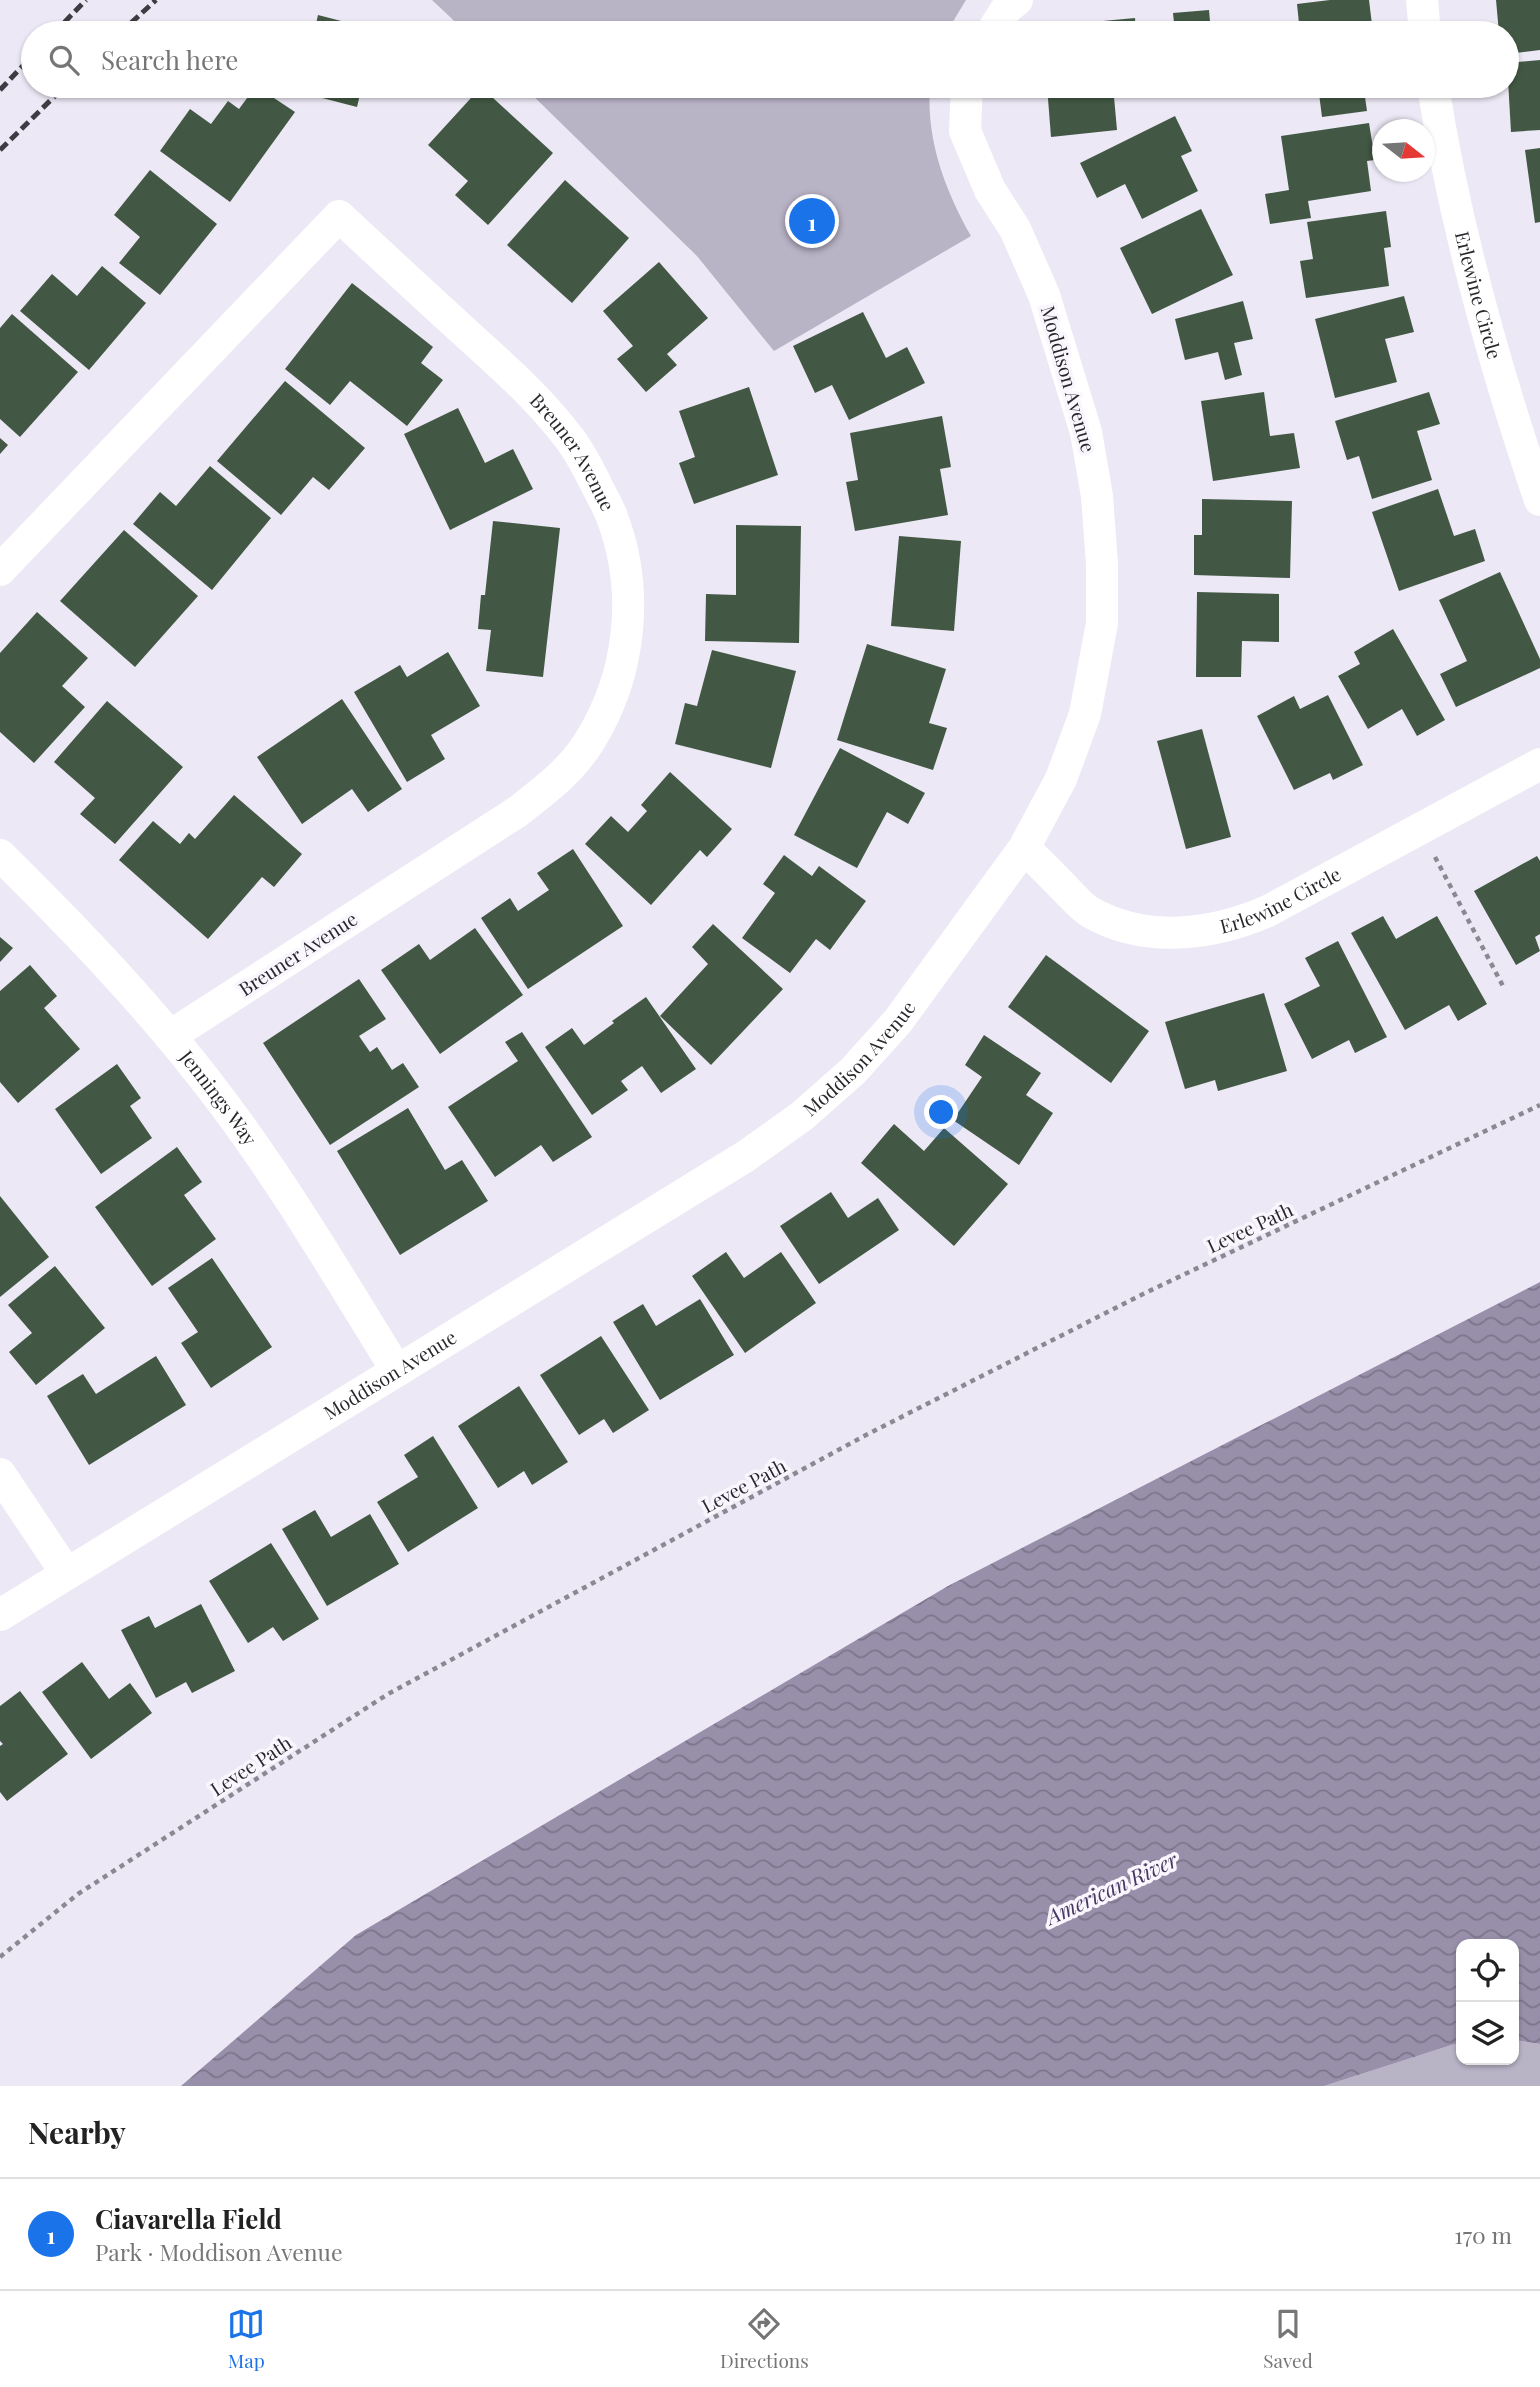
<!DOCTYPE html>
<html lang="en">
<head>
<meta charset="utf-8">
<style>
  body { margin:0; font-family:"Playfair Display",serif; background:#f2f2f2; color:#222 }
  .controls { position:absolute; right:21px; bottom:21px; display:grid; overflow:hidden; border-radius:14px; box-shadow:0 2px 5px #0004 }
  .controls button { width:63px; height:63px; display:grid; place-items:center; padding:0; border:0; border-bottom:2px solid #e0e0e0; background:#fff; color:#222; font:35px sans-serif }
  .compass { position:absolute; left:1372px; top:119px; width:63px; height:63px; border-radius:50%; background:#fff; box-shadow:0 2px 5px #0004; rotate:107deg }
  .you { position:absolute; left:942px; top:1113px; width:24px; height:24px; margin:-18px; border:5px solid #fff; border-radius:50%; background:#1a73e8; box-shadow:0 0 0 10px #1a73e833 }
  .badge { display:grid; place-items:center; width:46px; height:46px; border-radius:50%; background:#1a73e8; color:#fff; font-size:23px; font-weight:700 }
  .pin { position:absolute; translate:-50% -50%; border:4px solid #fff; box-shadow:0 2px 7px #0006 }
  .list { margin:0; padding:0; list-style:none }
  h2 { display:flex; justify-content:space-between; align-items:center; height:91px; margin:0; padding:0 28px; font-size:30px }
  h2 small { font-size:23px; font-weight:400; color:#767676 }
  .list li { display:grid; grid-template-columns:46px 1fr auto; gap:21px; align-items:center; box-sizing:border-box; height:112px; padding:0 28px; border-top:2px solid #e0e0e0 }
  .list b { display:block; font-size:26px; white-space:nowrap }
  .list p { margin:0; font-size:23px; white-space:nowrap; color:#767676 }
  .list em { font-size:23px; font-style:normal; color:#767676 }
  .icon { flex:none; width:38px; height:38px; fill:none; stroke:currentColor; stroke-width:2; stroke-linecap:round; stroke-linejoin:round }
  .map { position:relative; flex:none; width:1540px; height:2086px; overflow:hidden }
  .search { position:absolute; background:#fff; box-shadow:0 2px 5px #0004; left:21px; right:21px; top:21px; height:77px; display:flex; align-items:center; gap:18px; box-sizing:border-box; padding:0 24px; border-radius:38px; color:#767676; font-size:26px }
  .sheet { height:203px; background:#fff }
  nav { display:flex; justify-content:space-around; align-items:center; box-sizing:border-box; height:98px; border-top:2px solid #e0e0e0; background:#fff; font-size:19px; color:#767676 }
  nav a { display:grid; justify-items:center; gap:4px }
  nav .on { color:#1a73e8 }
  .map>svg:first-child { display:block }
</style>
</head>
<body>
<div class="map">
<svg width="1540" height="2086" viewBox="0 0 1540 2086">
  <defs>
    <pattern id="water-waves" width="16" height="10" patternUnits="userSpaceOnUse" patternTransform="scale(1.75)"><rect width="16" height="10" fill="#988faa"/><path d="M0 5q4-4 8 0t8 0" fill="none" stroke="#7c758b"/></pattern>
  </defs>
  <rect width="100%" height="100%" fill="#ece8f5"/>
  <!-- green -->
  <g fill="#b9b3c6">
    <path d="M432,0H966L946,33H467Z"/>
    <path d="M523,86H930C926,140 945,190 971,236L774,351L697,256Z"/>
    <path d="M1514,2040L1540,2044V2086H1324L1461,2042V2060H1514Z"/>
  </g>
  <!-- water -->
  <path fill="url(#water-waves)" d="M1540,1282V2044L1514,2040V1944H1461V2042L1324,2086H181L356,1935L948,1586Z"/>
  <!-- building -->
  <g fill="#425844">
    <path d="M1330,0H1369L1373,33H1300L1297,4Z"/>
    <path d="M1496,0H1540V50L1507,54V33H1499Z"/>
    <path d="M1209,10L1211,33H1175L1173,13Z"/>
    <path d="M318,15L376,30V33H314Z"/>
    <path d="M1135,18L1136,33H1071V24Z"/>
    <path d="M1260,29L1261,33H1234V31Z"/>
    <path d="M1540,60V130L1511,132L1507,63Z"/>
    <path d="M256,86L295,112L230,202L160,151L190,109L211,124L228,101L239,109Z"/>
    <path d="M300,86H362L357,107L299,92Z"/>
    <path d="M1047,86H1113L1117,130L1051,137Z"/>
    <path d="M1178,86H1264L1265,88L1179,95Z"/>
    <path d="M1318,86H1379V89L1364,90L1367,111L1322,117Z"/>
    <path d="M481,87L553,153L488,225L455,195L468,181L428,145Z"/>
    <path d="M1175,116L1192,151L1181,156L1198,191L1142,219L1125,184L1097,198L1080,163Z"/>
    <path d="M1369,123L1375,160L1367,161L1371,191L1308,201L1311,218L1270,224L1265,194L1289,190L1281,136Z"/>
    <path d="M1540,148V222L1535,223L1525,150Z"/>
    <path d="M150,170L217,224L160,295L119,263L140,237L114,215Z"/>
    <path d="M565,180L629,238L572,303L507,245Z"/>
    <path d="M1201,209L1233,275L1152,314L1120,248Z"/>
    <path d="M1386,211L1391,247L1384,248L1389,286L1306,298L1300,261L1313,259L1307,222Z"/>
    <path d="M659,262L708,318L667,354L677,365L646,392L617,359L633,346L603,311Z"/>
    <path d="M102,266L146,303L89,370L20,311L52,274L77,296Z"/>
    <path d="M352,283L433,347L421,363L443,380L407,426L350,381L330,405L285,369Z"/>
    <path d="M1404,296L1414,332L1385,339L1397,382L1335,398L1315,319Z"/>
    <path d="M1243,301L1253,339L1234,343L1242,375L1225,380L1218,352L1185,360L1175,319Z"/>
    <path d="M863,312L886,358L907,347L925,383L849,420L832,385L815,393L793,346Z"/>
    <path d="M12,314L78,372L20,437L0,419V328Z"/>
    <path d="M285,381L365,448L329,490L313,477L281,515L217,461Z"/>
    <path d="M749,387L778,475L694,504L679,463L695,457L679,411Z"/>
    <path d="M1264,392L1270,436L1294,433L1300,468L1213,481L1201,401Z"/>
    <path d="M1429,392L1440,424L1417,431L1432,480L1372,499L1359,456L1347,460L1335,421Z"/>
    <path d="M458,408L485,463L513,449L533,489L450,530L404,434Z"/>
    <path d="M942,416L951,467L940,469L948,515L855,531L846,482L858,480L850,433Z"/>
    <path d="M0,438L8,445L0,454Z"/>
    <path d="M210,466L271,518L212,590L133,524L160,492L176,506Z"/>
    <path d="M1438,489L1454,536L1475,529L1485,561L1399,591L1372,512Z"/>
    <path d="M1202,499L1292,501L1290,578L1194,575V535H1202Z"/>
    <path d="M493,521L560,528L543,677L486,671L491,630L478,629L481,595H485Z"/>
    <path d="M736,525L801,526L799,643L705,641L706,594L736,595Z"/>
    <path d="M124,530L198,596L135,667L60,601Z"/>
    <path d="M899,536L961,541L954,631L891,626Z"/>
    <path d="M1500,572L1540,659V668L1456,707L1440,674L1467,661L1439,600Z"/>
    <path d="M1197,592L1279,594V642L1242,641L1241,677H1196Z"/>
    <path d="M37,612L88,658L62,686L85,707L34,763L0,732V653Z"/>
    <path d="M1393,629L1445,720L1417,736L1402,709L1368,729L1338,676L1360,664L1354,652Z"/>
    <path d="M867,644L946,669L929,723L947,728L933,770L837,740Z"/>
    <path d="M712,650L796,671L771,768L675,744L685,703L697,706Z"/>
    <path d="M448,652L480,706L431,735L445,759L407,782L354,692L400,665L407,677Z"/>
    <path d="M1328,695L1363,765L1333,780L1330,773L1294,790L1257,716L1294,696L1300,709Z"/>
    <path d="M342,699L402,789L368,812L352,789L302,824L257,757Z"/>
    <path d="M107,701L183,767L115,844L80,814L95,798L54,762Z"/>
    <path d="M1202,729L1231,837L1186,849L1157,741Z"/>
    <path d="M840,748L925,793L908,824L887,812L857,868L794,835Z"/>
    <path d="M670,772L732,829L707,857L700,850L651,905L585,844L611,816L628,832L647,811L641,805Z"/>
    <path d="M234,795L302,854L274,887L262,877L208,939L119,860L153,821L180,844L189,833L195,839Z"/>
    <path d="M573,849L623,926L528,989L481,918L510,898L518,911L549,890L537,873Z"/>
    <path d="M784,855L812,876L819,866L866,901L830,950L816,939L790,973L742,938L775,893L763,884Z"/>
    <path d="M1537,856L1540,861V934L1535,937L1540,951L1516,965L1474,891Z"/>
    <path d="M1383,916L1396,939L1437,916L1487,1004L1458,1021L1449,1005L1405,1030L1351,933Z"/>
    <path d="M713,924L783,989L711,1065L660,1016L708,964L692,947Z"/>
    <path d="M475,928L523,995L440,1054L381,970L419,944L430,960Z"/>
    <path d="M0,937L13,948L0,962Z"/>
    <path d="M1338,941L1387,1037L1355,1053L1349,1040L1312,1059L1284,1004L1320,986L1305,958Z"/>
    <path d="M1046,955L1149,1031L1111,1083L1008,1007Z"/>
    <path d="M30,965L57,996L44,1008L80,1049L18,1103L0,1082V991Z"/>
    <path d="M359,979L386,1019L359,1036L370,1052L377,1047L392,1070L403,1063L419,1087L330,1145L263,1043Z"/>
    <path d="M1264,993L1287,1071L1218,1091L1215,1080L1185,1089L1165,1022Z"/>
    <path d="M646,997L696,1069L661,1093L642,1066L621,1081L628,1090L592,1115L545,1047L572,1028L584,1045L614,1023L612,1021Z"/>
    <path d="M522,1032L592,1137L553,1162L541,1145L495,1177L448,1107L518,1061L505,1042Z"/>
    <path d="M984,1035L1041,1073L1026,1095L1053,1113L1019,1165L953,1120L982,1077L965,1065Z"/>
    <path d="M117,1064L141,1098L130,1106L152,1138L101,1174L55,1109Z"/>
    <path d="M408,1108L445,1170L462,1160L488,1201L400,1255L337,1151Z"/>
    <path d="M894,1124L924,1151L944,1128L1008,1184L954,1246L861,1163Z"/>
    <path d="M177,1147L202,1182L184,1195L216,1239L152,1286L95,1207Z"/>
    <path d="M831,1192L848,1218L878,1198L899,1230L819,1284L780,1226Z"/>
    <path d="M0,1196L49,1257L0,1297Z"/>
    <path d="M726,1252L744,1278L781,1252L816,1303L745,1353L692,1276Z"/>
    <path d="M212,1258L272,1347L211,1388L181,1343L198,1332L168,1288Z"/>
    <path d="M55,1266L105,1328L36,1385L9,1352L32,1333L8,1305Z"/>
    <path d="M700,1299L734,1355L660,1400L613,1322L643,1304L656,1326Z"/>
    <path d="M601,1336L649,1410L613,1433L604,1419L579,1435L540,1375Z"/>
    <path d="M156,1356L186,1405L89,1465L47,1396L83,1374L96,1394Z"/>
    <path d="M519,1386L568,1462L532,1485L524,1471L498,1488L458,1426Z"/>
    <path d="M433,1436L478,1508L408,1552L377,1502L418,1477L404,1455Z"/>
    <path d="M315,1510L331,1537L370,1514L399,1564L327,1606L282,1529Z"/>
    <path d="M271,1543L319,1619L283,1641L273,1627L248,1643L209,1581Z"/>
    <path d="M201,1604L235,1671L192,1693L186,1682L156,1698L121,1630L149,1616L155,1628Z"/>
    <path d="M82,1662L109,1699L130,1683L152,1713L91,1759L42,1692Z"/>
    <path d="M20,1691L68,1754L7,1801L0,1792V1746L3,1744L0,1741V1706Z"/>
  </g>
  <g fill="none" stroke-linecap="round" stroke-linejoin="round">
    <!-- path -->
    <g stroke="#8b8891" stroke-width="4.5" stroke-dasharray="5 5" stroke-linecap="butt">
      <path d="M1435,857L1504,988"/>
      <path d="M0,1957L78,1894L388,1694L866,1435L1143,1294L1540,1105"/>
    </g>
    <!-- minor -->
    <g stroke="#fff" stroke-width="32">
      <path d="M1422,0L1425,33"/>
      <path d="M991,33L1007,8L1017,0"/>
      <path id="s1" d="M1433,86C1455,227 1494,365 1540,500"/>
      <path id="s2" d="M0,570L339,216C382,256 425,296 468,335C504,368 540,399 569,438C580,452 588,468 596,484C601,495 608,506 612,517C640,591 631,675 589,742C571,771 544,791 517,812L170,1036"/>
      <path id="s3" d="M1024,848C1040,863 1055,878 1070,894C1076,900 1083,908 1090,912C1145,944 1213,935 1268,911L1540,764"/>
      <path id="s4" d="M0,855C78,932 154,1011 220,1099C285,1185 340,1279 397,1371"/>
      <path d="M0,1474L67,1574"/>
      <path id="s5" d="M0,1615L746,1156L802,1116L853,1071L898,1021L1024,848L1061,779L1085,714L1102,623V564L1097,496L1086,432L1044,295L1015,229L990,190L965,131L967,86"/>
    </g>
    <!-- rail -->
    <g stroke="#3e3c42" stroke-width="5" stroke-dasharray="10 5" stroke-linecap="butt">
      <path d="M54,33L86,0"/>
      <path d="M120,33L156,0"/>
      <path d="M0,90L33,55"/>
      <path d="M0,150L65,86"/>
    </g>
  </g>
  <g text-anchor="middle" stroke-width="7" stroke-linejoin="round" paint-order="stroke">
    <!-- street labels -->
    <g font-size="19" fill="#28272c" stroke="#f9f6fe">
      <text dy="7" stroke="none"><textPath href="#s1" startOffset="214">Erlewine Circle</textPath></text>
      <text transform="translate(1068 379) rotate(74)" y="7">Moddison Avenue</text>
      <text dy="7" stroke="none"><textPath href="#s2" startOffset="824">Breuner Avenue</textPath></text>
      <text dy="7" stroke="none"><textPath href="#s3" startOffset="292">Erlewine Circle</textPath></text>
      <text transform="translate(298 954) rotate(-33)" y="7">Breuner Avenue</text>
      <text dy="7" stroke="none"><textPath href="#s5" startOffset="1026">Moddison Avenue</textPath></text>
      <text dy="7" stroke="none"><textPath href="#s4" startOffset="327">Jennings Way</textPath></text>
      <text transform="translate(1250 1228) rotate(-25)" y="7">Levee Path</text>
      <text dy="7" stroke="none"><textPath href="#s5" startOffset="458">Moddison Avenue</textPath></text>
      <text transform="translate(744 1486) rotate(-28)" y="7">Levee Path</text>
      <text transform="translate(251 1766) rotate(-33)" y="7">Levee Path</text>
    </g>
    <!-- water labels -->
    <g font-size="21" font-style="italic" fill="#463760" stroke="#f9f6fe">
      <text transform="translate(1112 1889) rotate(-25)" y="7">American River</text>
    </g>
  </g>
</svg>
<div class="controls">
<button><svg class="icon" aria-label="locate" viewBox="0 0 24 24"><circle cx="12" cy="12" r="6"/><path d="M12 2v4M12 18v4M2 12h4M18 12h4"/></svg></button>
<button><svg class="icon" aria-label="layers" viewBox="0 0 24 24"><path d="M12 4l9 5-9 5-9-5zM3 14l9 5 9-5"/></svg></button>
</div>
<svg class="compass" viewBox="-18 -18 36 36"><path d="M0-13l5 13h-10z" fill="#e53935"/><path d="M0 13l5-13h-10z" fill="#767676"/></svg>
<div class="you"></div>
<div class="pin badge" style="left:812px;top:221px">1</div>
<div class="search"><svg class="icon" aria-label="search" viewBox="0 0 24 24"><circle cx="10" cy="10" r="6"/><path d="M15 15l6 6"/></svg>Search here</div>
</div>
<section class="sheet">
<h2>Nearby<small></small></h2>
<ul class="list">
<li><span class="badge">1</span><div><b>Ciavarella Field</b><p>Park · Moddison Avenue</p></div><em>170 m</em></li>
</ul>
</section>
<nav>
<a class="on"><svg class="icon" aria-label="map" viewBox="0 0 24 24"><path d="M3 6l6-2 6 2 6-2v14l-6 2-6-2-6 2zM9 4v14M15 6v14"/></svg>Map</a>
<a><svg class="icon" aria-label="directions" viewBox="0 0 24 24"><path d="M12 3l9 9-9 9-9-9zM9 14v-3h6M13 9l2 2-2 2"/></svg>Directions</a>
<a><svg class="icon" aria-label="saved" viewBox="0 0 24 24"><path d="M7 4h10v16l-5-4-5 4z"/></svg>Saved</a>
</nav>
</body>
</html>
